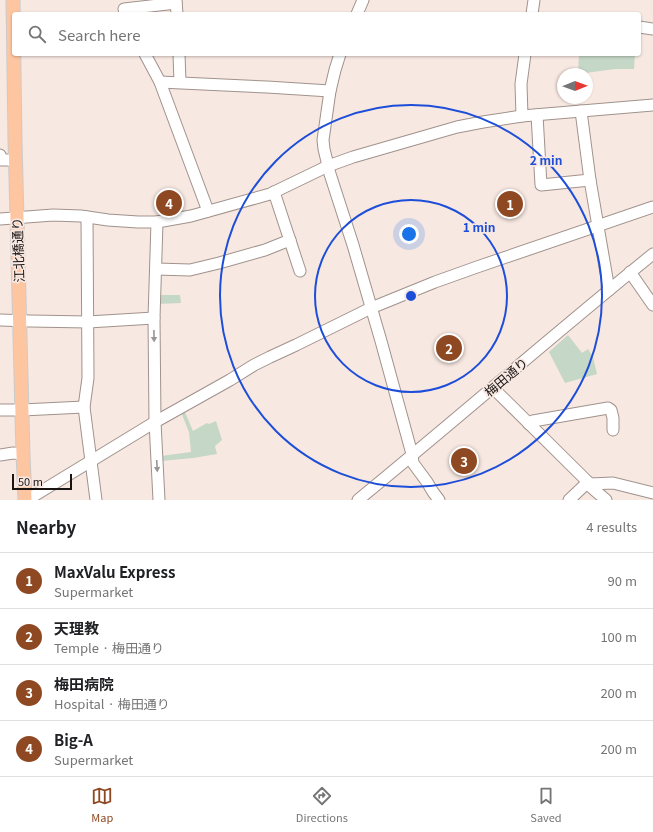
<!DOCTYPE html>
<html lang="en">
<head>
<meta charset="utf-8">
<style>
  body { margin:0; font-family:Georgia,"Noto Sans JP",serif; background:#f6f6f6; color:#202124 }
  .compass { position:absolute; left:557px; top:68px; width:36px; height:36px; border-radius:50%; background:#fff; box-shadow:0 1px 3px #0004; rotate:89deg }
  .scale { position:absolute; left:12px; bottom:10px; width:60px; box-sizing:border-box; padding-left:4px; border:2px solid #191412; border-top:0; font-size:11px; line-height:14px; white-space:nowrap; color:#191412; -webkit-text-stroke:3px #f8e8e2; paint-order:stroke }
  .you { position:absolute; left:409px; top:234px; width:14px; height:14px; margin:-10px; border:3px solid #fff; border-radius:50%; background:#1a73e8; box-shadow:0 0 0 6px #1a73e833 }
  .badge { display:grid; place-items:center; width:26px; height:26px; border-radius:50%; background:#8f4922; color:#fff; font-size:13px; font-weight:700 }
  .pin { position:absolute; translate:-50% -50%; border:2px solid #fff; box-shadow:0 1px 4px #0006 }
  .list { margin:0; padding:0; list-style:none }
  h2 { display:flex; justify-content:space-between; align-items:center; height:52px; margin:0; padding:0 16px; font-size:17px }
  h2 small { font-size:13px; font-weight:400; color:#757577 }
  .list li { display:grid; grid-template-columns:26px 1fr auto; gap:12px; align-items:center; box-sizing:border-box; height:56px; padding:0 16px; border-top:1px solid #e0e0e0 }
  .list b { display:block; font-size:15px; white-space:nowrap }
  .list p { margin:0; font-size:13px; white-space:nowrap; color:#757577 }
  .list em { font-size:13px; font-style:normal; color:#757577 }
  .icon { flex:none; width:22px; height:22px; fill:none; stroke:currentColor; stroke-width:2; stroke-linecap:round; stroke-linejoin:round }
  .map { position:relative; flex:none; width:653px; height:500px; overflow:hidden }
  .search { position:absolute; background:#fff; box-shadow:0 1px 3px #0004; left:12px; right:12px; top:12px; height:44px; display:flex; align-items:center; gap:10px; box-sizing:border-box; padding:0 14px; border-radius:4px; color:#757577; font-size:15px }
  .sheet { height:276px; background:#fff }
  nav { display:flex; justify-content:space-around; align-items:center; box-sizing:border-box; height:56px; border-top:1px solid #e0e0e0; background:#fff; font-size:11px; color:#757577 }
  nav a { display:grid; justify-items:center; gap:2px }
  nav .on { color:#8f4922 }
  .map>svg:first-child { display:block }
</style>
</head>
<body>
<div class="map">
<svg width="653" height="500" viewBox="0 0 653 500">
  <rect width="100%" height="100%" fill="#f8e8e2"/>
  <!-- green -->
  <g fill="#c5d7c7">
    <path d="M579,54H635L634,69H615L578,74Z"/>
    <path d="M158,295H180L181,303L158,304Z"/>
    <path d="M568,335L582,353L588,349L593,357L597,374L565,383L549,352Z"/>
    <path d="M184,410L193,431L207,423L209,424L216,421L222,440L215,446L217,454L193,458L161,461V456L191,452L189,432L181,412Z"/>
  </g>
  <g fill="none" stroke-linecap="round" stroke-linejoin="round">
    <!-- minor casing -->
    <g stroke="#a0928c" stroke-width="13">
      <g id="minor">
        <path d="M176,0L177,14"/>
        <path d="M124,9L176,3"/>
        <path d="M357,14L363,0"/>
        <path d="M532,14L534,0"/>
        <path d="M639,27L653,29"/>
        <path d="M145,54L160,82L208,211"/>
        <path d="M179,54L180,82"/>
        <path d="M340,54L335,70L330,91L323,140L324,149L330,174L353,245L381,341L412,454L413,463L427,482L433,492L439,500"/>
        <path d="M160,82L267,87L330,91"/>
        <path d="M581,111L590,180L609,290"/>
        <path d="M537,115L541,185L590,180"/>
        <path d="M522,116L521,84L525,54"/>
        <path d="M0,155L2,160H15"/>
        <path d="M274,192L300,271"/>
        <path d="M87,217L88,378L84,407L96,500"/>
        <path d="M0,219L53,215L81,216L108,220L138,222H157L191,216L270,194L328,166L353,157L457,127L483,122L522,116L653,105"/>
        <path d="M157,222L154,318L155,422L159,500"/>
        <path d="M156,269L190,270L219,263L265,250L290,240"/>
        <path d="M630,272L653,305"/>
        <path d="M0,320L30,321L88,322L154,318"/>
        <path d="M493,388L590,484L591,487L606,500"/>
        <path d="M0,410H22L84,407"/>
        <path d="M529,424L533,421L608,408L611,410L613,418V430"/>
        <path d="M0,455L13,453L23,454"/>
        <path d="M590,484L613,483L653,493"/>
        <path d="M27,500L155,422L230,380L254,365L270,357L296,345L371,308L435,282L477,267L653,207"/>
        <path d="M358,500C457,419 553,335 653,254"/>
        <path d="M569,500L588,482"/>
      </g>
    </g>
    <!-- major casing -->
    <g stroke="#cccbcb" stroke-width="15">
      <path id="major" d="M13,0L15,140L23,454L25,500"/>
    </g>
    <!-- minor -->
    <use href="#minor" stroke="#fff" stroke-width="11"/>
    <!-- major -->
    <use href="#major" stroke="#fec5a1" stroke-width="13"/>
  </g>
  <!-- one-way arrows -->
  <defs><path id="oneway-solid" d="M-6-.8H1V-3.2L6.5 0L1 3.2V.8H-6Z"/></defs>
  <g fill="#989594">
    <use href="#oneway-solid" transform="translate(154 336) rotate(89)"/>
    <use href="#oneway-solid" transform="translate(157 466) rotate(87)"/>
  </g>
  <!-- distance rings -->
  <g fill="none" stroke="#1d4ed8" stroke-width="2">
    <circle cx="411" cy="296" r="96"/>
    <circle cx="411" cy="296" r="191"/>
  </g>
  <g text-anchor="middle" stroke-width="3.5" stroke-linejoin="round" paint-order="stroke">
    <!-- street labels -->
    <g font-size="13" fill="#191412" stroke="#f8e8e2">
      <text transform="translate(18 250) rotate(-92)" y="5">江北橋通り</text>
      <text transform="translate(506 377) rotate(-40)" y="5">梅田通り</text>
    </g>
  </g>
  <circle cx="411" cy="296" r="6" fill="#1d4ed8" stroke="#f8e8e2" stroke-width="2"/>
  <g font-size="12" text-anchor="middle" font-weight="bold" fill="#1d4ed8" stroke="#f8e8e2" stroke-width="3.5" stroke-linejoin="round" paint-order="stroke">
    <text x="546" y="165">2 min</text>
    <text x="479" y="232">1 min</text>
  </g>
</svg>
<svg class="compass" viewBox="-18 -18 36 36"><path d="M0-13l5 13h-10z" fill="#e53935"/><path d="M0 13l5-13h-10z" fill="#757577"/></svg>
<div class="scale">50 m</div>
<div class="you"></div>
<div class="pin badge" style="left:510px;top:204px">1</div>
<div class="pin badge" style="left:449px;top:348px">2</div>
<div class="pin badge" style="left:464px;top:461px">3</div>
<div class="pin badge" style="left:169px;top:203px">4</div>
<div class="search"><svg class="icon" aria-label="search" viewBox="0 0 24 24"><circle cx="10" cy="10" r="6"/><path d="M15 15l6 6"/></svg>Search here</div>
</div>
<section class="sheet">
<h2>Nearby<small>4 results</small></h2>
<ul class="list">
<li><span class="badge">1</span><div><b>MaxValu Express</b><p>Supermarket</p></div><em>90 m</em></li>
<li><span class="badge">2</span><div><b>天理教</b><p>Temple · 梅田通り</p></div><em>100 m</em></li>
<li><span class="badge">3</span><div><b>梅田病院</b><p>Hospital · 梅田通り</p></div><em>200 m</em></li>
<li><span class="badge">4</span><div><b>Big-A</b><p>Supermarket</p></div><em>200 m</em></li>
</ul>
</section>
<nav>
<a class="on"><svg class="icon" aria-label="map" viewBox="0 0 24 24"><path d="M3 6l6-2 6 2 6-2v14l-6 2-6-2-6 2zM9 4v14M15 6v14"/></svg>Map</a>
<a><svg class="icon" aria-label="directions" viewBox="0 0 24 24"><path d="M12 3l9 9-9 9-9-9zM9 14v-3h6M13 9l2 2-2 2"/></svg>Directions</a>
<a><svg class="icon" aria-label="saved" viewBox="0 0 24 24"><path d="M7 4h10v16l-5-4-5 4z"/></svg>Saved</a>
</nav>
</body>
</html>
